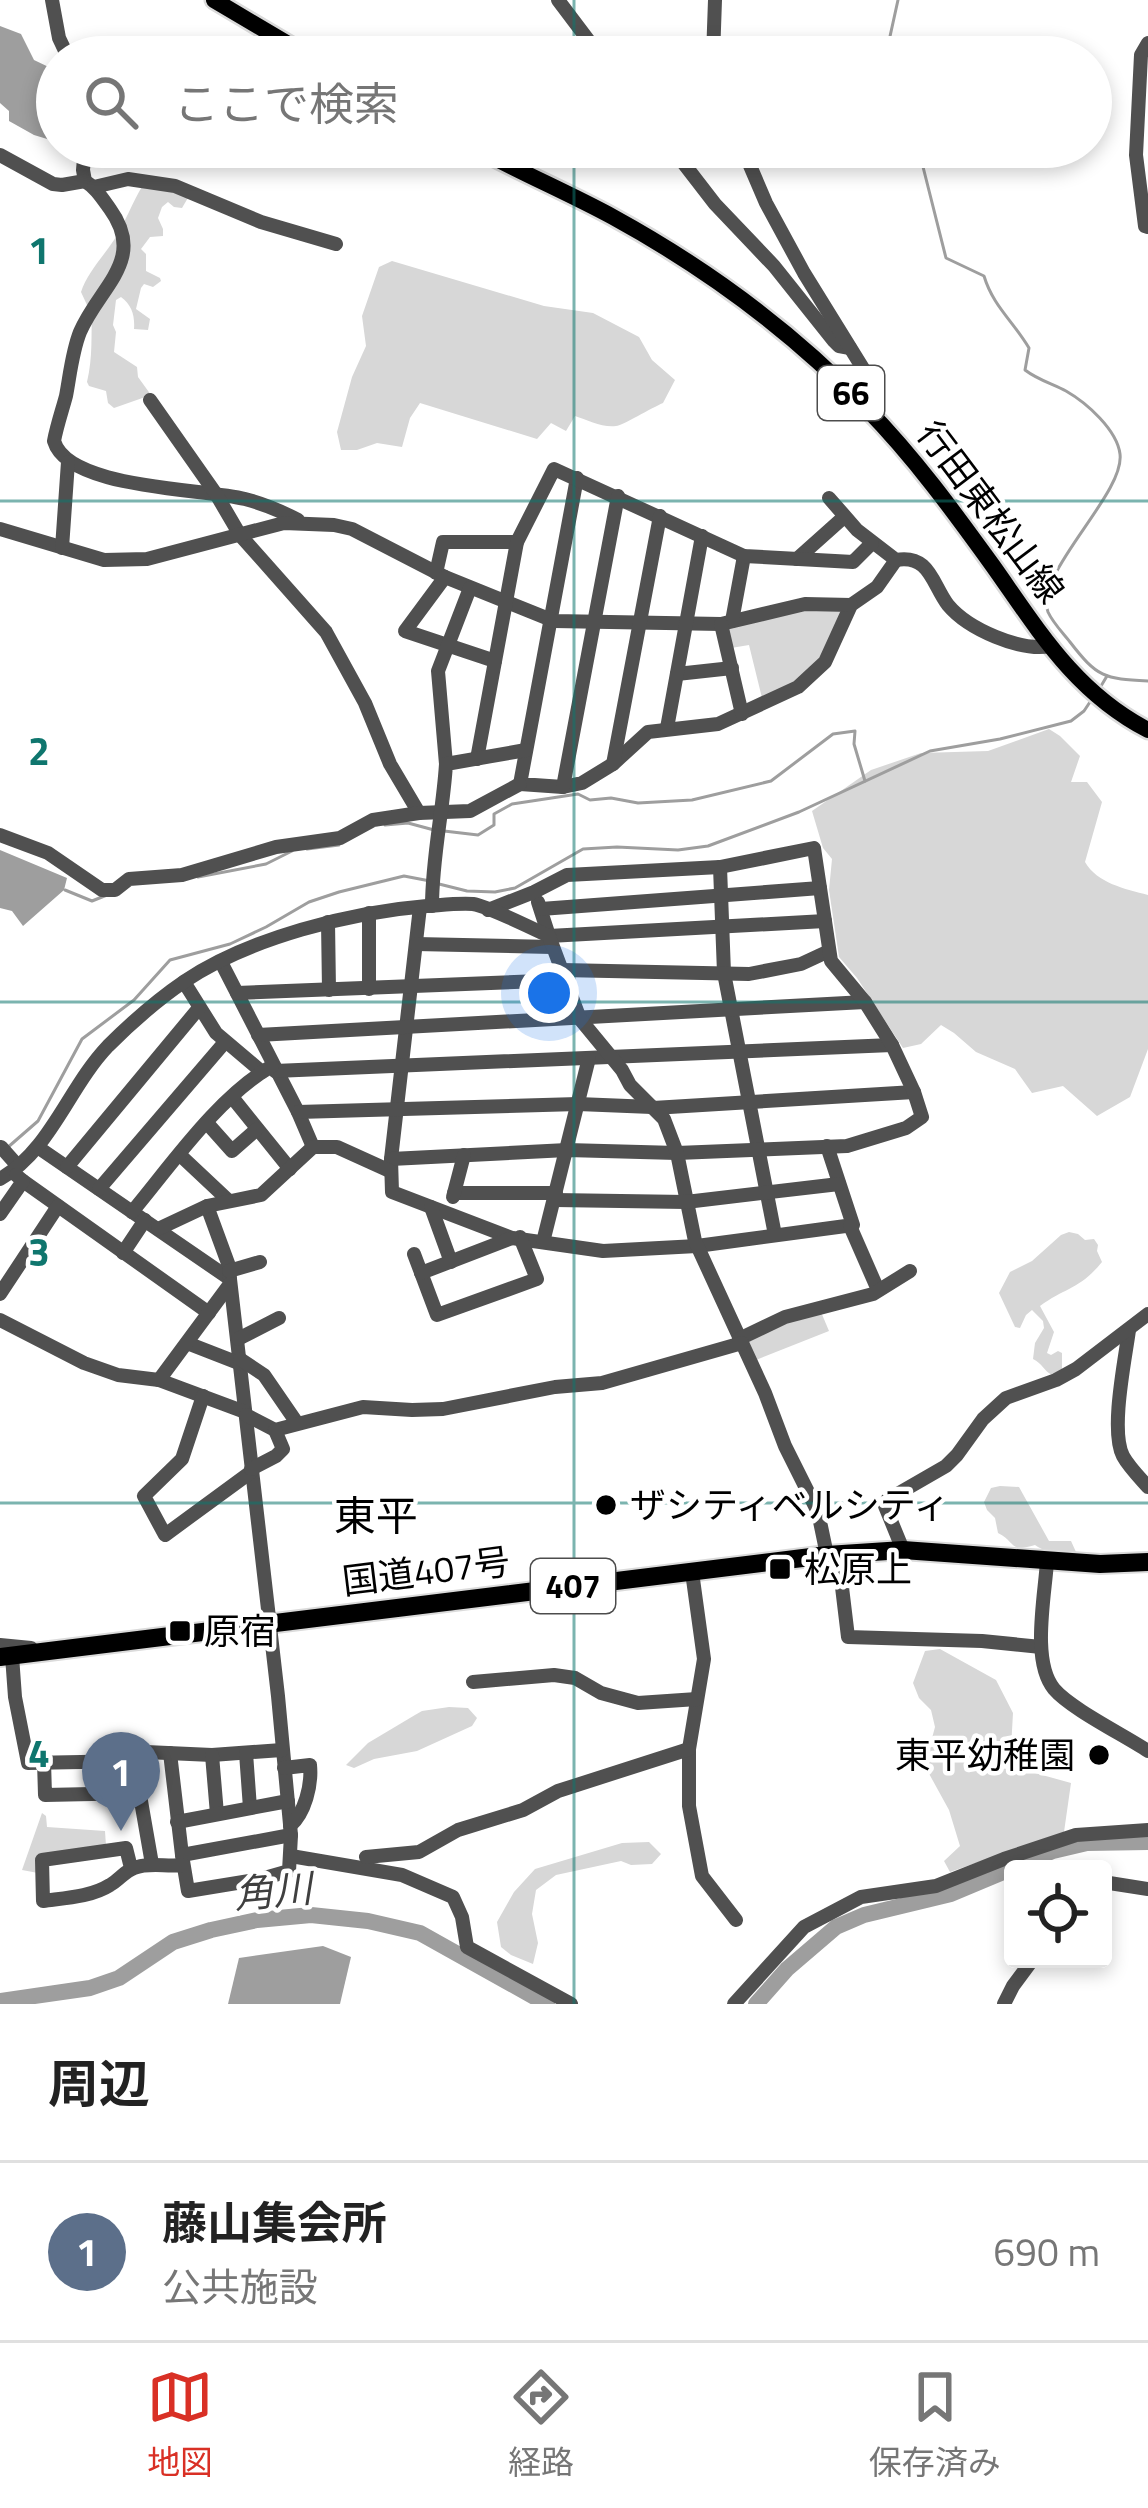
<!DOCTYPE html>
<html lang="ja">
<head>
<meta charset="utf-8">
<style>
  body { margin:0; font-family:"Titillium Web","Noto Sans JP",sans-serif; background:#f6f6f6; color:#222 }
  .controls { position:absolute; right:36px; bottom:36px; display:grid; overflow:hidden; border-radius:12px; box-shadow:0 6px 18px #0003 }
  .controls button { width:108px; height:108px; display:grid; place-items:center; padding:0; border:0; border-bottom:3px solid #e0e0e0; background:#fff; color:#222; font:60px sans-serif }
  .you { position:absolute; left:549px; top:993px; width:42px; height:42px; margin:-30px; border:9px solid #fff; border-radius:50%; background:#1a73e8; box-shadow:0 0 0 18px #1a73e833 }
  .badge { display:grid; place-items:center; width:78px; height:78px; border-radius:50%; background:#d93025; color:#fff; font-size:39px; font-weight:700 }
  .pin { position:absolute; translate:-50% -99px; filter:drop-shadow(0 3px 6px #0008) }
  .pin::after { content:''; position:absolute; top:63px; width:42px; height:36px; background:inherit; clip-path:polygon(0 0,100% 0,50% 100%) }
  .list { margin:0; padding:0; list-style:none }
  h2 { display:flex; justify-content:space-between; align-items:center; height:156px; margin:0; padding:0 48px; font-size:51px }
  h2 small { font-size:39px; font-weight:400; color:#767676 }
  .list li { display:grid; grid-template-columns:78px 1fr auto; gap:36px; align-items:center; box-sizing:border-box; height:180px; padding:0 48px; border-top:3px solid #e0e0e0 }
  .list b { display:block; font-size:45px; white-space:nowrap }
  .list p { margin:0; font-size:39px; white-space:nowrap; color:#767676 }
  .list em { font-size:39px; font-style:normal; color:#767676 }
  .icon { flex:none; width:66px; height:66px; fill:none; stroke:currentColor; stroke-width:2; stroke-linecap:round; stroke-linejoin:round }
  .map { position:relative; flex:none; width:1148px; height:2004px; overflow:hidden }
  .search { position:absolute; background:#fff; box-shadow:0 6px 18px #0003; left:36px; right:36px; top:36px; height:132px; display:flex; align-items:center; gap:30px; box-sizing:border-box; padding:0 42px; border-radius:66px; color:#767676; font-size:45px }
  .sheet { height:336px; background:#fff }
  nav { display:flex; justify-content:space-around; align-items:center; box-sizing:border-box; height:168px; border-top:3px solid #e0e0e0; background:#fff; font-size:33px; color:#767676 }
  nav a { display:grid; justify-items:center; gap:6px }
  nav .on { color:#d93025 }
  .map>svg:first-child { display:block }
</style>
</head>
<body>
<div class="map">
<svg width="1148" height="2004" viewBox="0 0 1148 2004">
  <rect width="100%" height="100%" fill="#fff"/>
  <!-- green -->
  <g fill="#d7d7d7">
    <path d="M143,185L189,196L182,208L174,207L168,202L162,207L158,218L163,229V236L150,237L141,249L146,254V271L160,278L161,281L153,287L144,284L141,288L136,309L150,319L148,330L134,329C135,316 132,305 121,297L116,300L113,325L116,332L114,352L137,367L138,377L151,395L114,408L108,403L106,391L89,386L87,382C93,357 91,335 92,309L87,305L81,292C87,273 103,257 114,240C125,223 132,203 143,185Z"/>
    <path d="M392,261L544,306L593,313L639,337L652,360L675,380L663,403C651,408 624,425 616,426C603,428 587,420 575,416L566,431L551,423L537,439L420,403L410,418L402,447L377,443L357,450H341L337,432L352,377L366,346L362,316L379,267Z"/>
    <path d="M802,608L844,609L817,664L799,682L762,698L749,645L731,648L727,627Z"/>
    <path d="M1049,729L1060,736L1080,756L1071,782H1087L1102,802L1085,862C1097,883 1125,889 1148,895V1049L1130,1097L1097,1116L1063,1086L1032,1093L1015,1069L976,1052L954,1033L941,1025L921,1044L903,1048L857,978L839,957L829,890L832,859L823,848L812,811L871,770L921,753L988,751Z"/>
    <path d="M1069,1232L1078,1234L1085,1240L1094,1239L1098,1245L1097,1251L1102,1262C1079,1290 1066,1287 1040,1306L1054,1332L1047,1353L1051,1355L1058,1351L1062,1353V1369L1052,1375C1044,1371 1042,1363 1033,1359L1035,1343L1044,1328L1043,1321L1032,1310L1026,1315L1020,1328L1015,1327L999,1293L1010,1272L1032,1261L1061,1235Z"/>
    <path d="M821,1312L829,1331L756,1360L746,1341L789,1322Z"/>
    <path d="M1000,1486L1019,1487L1049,1541H1071L1076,1552C1064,1556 1046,1553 1035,1545C1009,1553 1016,1542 998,1533L995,1518L987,1510L984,1502L991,1488Z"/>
    <path d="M940,1649L996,1680L1013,1713L1010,1766L1071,1783L1064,1832L950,1872L944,1861L960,1846L949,1810L927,1770L928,1753L935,1727L931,1710L919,1698L913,1683L925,1651Z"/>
    <path d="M449,1707L468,1708L477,1718L472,1726L417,1751L374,1759L354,1768L346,1765L368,1743L415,1715L422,1711Z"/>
    <path d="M42,1813L46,1816L47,1827L105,1831L106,1846L41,1857L38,1873L22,1870Z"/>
    <path d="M649,1842L661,1854L652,1864L631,1865L621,1861L556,1875L536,1890L532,1914L538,1943L533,1964L511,1955L501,1947L497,1922L514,1892L535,1869L622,1843Z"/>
  </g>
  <!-- water -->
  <g fill="#9e9e9e">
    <path d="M0,26L21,34L34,60L57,71V142L34,135L9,121V111L0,103Z"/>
    <path d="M0,850L67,878L64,890L23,926L12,911L0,908Z"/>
    <path d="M323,1946L351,1957L340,2004H228L239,1958Z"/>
  </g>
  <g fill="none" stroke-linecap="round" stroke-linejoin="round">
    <!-- stream -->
    <g stroke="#9e9e9e" stroke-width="3">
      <path d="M892,57L887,50L898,0"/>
      <path d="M918,147L946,258L984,276C993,306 1013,321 1029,348L1025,370C1038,380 1053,384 1066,391C1087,403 1117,430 1120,454C1125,494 1034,573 1048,612C1053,623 1063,633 1070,642C1097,677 1104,679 1148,681"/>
      <path d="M1101,686L1107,676"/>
      <path d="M385,825L408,823L434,830"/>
      <path d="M444,831L478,835L494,825V814L512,804L578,794L590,800L611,798L638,803L692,800L771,781L833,734L855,731L854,744L865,781"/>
      <path d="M307,849L339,845"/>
      <path d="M198,877L266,864L292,851"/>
      <path d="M439,884L467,891L495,892L515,888L583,849L617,847L678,850L708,846L799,812L930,751L1000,739L1071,721L1084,711L1092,699"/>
      <path d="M65,890L92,901L107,895"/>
      <path d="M7,1148L38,1121L82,1039L134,1000L170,960L230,944L266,927L309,902L339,892L404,876L430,881"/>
    </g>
    <!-- river -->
    <g stroke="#9e9e9e" stroke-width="16">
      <path d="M0,2001L90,1988L119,1978L173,1942L211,1930L257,1920L311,1915L368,1921L420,1933L547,2004"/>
      <path d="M756,2004L787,1969L836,1927L864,1915L951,1894L1053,1851L1087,1843L1148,1842"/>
    </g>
    <!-- major casing -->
    <g stroke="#dbdbdb" stroke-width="21">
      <g id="major">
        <path d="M214,0L310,57"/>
        <path d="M474,147C519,172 567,192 613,217C706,268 793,332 867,409C914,457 954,512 993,566C1039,631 1075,692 1148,730"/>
      </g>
    </g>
    <!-- highway casing -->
    <g stroke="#dbdbdb" stroke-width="22">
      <path id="highway" d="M0,1657L827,1555L903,1550L1100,1564L1148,1562"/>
    </g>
    <!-- minor -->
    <g stroke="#505050" stroke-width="14">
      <path d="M52,0L59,38L68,57"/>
      <path d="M558,0L601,57"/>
      <path d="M1148,43L1141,55L1136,155L1145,226L1148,227"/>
      <path d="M713,57L715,0"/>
      <path d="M85,147L83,170L85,181C96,188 102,198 110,209C147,260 99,287 80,332C72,352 70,375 66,396C62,411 57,425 54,441C68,489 201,488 245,499C264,504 281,511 298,520"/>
      <path d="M671,147L715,204L774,266L833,340L839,346L850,348"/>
      <path d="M742,147L766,203L804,273L872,383L871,396L865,407"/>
      <path d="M0,155L53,184L62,185L85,181"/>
      <path d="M94,187L128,179L175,186L261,222L336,244"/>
      <path d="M150,400L216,494L240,535L326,632L365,703L390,764L419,813"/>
      <path d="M577,478L520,784L563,787L582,783L613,764L648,732L718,724L798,687L825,662L851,605L877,587L896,560"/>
      <path d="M829,498L857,530L896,560C930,554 932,584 948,605C968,629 1020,652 1051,646"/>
      <path d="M0,529L104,560L147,559L284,523L334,525L352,529L445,577L554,621L721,624L805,604L851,605"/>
      <path d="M62,548L68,462"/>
      <path d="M797,559L844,517"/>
      <path d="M436,573L443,542H517"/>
      <path d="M445,577L405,631L495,661"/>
      <path d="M732,621L744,556"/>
      <path d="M721,624L742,714"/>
      <path d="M677,674L732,668"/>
      <path d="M667,728L702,536"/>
      <path d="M477,759L517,542L554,469L744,556L853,562L872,543"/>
      <path d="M446,764L438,671L470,588"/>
      <path d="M613,764L660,516"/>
      <path d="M563,787L618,496"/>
      <path d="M0,835L48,853L102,890H115L129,879L182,875L276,847L340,838L373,820L419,813L470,811L520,784"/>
      <path d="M720,867L724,973L775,1235"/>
      <path d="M538,902L549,936L825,921"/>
      <path d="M432,906C432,858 443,812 446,764L526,750"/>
      <path d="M420,907L391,1159L392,1192L512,1238L603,1251L697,1246L853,1225L827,1146"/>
      <path d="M488,910L534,892L567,875L720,867L814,848L820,888"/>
      <path d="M328,922L329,990"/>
      <path d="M416,944L552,947"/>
      <path d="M221,962L298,1112L313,1147"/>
      <path d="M562,970L749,974L801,964L829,951"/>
      <path d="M184,982L216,1033L262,1072"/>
      <path d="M369,989V913"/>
      <path d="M237,993L565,980"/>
      <path d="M258,1035L865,1002"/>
      <path d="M275,1071L892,1045"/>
      <path d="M232,1097L290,1169"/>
      <path d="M653,1108L914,1092"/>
      <path d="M298,1112L578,1104L652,1107"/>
      <path d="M207,1123L232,1151L257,1129"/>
      <path d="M1,1147L17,1165"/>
      <path d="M39,1148L230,1279L278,1696L291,1835L289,1871L261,1879L188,1891L182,1855L170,1753"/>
      <path d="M180,1155L229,1201"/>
      <path d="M391,1159L567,1150L677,1153L847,1146L906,1128L922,1117L914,1092L892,1045L865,1002L831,961L820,888L541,909"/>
      <path d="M67,1167L199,1008"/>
      <path d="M0,1179C51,1150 68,1088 108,1046C129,1025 160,998 185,981C249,938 351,912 427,906C442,905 458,903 473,904C491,907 530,928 549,936L580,1019L622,1070L630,1085L664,1119L677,1153L695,1241L765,1393L785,1446L818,1512L827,1555"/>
      <path d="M23,1181L209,1313"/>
      <path d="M99,1189L225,1042"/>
      <path d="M454,1193H556"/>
      <path d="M453,1197L464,1155"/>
      <path d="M555,1200L686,1202L839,1184"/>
      <path d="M207,1206L229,1266L230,1279"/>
      <path d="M431,1207L451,1262"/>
      <path d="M132,1212C172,1164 218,1097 272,1066"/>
      <path d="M0,1214L23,1181L16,1175"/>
      <path d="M850,1226L878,1290"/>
      <path d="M158,1229L207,1206L261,1195L313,1147H337L390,1171"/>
      <path d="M543,1242L589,1058"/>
      <path d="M123,1253L145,1220"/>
      <path d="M414,1254L437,1315L537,1279L520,1237"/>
      <path d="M229,1271L260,1262"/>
      <path d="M421,1273L512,1238"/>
      <path d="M0,1294L58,1206"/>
      <path d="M0,1320L84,1363L118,1375L159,1380L245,1412"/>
      <path d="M1129,1330C1125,1360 1110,1431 1123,1456C1129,1467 1140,1478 1148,1487"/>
      <path d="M238,1339L279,1318"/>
      <path d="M739,1339L785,1317L873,1294L910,1271"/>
      <path d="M187,1343L241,1364"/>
      <path d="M240,1359L264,1375L297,1423"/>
      <path d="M159,1380L230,1284"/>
      <path d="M203,1396L182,1459L144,1496L165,1535L251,1472"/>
      <path d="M246,1415L275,1430L363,1407L412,1410L443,1409L555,1387L602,1383L742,1343"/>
      <path d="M251,1469L276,1456L283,1449L275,1430"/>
      <path d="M903,1550L885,1506L887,1500L946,1466L957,1455L983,1419L1006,1398L1056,1380L1076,1369L1148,1314"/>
      <path d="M838,1554L848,1637L982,1641L1041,1647"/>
      <path d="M1047,1561C1045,1596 1031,1661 1054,1689C1071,1709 1124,1735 1148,1751"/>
      <path d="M692,1572L704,1659L689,1749V1806L702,1876L736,1920"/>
      <path d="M0,1645L31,1648"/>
      <path d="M12,1656L15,1697L28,1763L134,1761L146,1752L212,1755L282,1750"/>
      <path d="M473,1682L554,1675L575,1678L601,1693L638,1703L697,1699"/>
      <path d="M246,1753L250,1808"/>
      <path d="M212,1755L217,1814"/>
      <path d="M44,1761L45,1795L139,1793"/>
      <path d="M134,1761L152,1864"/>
      <path d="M284,1768L310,1765C312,1785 305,1813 290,1826"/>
      <path d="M177,1822L288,1801"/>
      <path d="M182,1855L291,1835"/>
      <path d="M291,1856L402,1875L453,1897L462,1917L467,1947L571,2004"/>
      <path d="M366,1857L419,1852L458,1830L523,1810L558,1791L689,1749"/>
      <path d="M131,1868L126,1848L42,1860L43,1901C65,1898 91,1897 110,1885C119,1880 125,1871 134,1868C149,1862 166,1867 183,1865"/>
      <path d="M1103,1882L1148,1889"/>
      <path d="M734,2004L804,1927L861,1897L936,1886L1004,1859L1076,1835L1148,1830"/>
      <path d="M1004,2004L1013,1986L1033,1959"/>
    </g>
    <!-- major -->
    <use href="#major" stroke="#000" stroke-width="16"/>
    <!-- highway -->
    <use href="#highway" stroke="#000" stroke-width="18"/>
  </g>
  <!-- grid -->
  <path fill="none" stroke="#0f766e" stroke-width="3" stroke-opacity="0.55" d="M574,0V57M574,147V2004M0,501H1148M0,1002H1148M0,1503H1148"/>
  <!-- markers -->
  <g fill="#000" stroke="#fff" stroke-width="4.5">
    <circle cx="606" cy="1505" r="12"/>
    <rect x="768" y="1557" width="24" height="24" rx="6"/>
    <rect x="168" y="1619" width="24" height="24" rx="6"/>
    <circle cx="1099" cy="1755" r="12"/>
  </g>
  <g text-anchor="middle" stroke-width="9" stroke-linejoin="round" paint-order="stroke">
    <!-- shield labels -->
    <g fill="#fff" stroke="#4c4c4c" stroke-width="3">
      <rect x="818" y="366" width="66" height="54" rx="9"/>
      <rect x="531" y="1559" width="84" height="54" rx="9"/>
    </g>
    <g font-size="33" font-weight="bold" fill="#000">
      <text x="851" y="405">66</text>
      <text x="573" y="1598">407</text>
    </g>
    <!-- street labels -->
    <g font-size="36" fill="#000" stroke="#fff">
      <text transform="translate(991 512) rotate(53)" y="13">行田東松山線</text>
      <text transform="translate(426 1571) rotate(-7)" y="13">国道407号</text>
    </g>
    <!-- poi labels -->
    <g font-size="36" fill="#000" stroke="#fff" text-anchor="start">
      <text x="630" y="1518">ザシティベルシティ</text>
      <text x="804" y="1582">松原上</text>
      <text x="204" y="1644">原宿</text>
      <text x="1075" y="1768" text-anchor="end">東平幼稚園</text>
    </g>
    <!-- water labels -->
    <g font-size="39" font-style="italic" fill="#3f3f3f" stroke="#fff">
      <text transform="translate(273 1891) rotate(-5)" y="14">角川</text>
    </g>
    <!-- quarter labels -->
    <g font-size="42" fill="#000" stroke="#fff">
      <text x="376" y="1531">東平</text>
    </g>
  </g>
  <g font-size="39" text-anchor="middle" font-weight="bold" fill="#0f766e" stroke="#fff" stroke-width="9" stroke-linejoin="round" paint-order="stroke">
    <text x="39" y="264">1</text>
    <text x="39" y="765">2</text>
    <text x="39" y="1266">3</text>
    <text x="39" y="1767">4</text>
  </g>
</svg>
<div class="controls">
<button><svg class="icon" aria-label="locate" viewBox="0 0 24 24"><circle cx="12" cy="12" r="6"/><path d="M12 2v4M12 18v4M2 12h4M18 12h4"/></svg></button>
</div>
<div class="you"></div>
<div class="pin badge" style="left:121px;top:1831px;background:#5c6f8a">1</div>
<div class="search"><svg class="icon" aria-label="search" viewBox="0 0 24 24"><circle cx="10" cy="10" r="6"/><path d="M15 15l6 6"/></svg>ここで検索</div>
</div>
<section class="sheet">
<h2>周辺<small></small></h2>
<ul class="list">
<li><span class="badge" style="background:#5c6f8a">1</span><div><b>藤山集会所</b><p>公共施設</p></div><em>690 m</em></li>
</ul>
</section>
<nav>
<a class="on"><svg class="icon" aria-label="map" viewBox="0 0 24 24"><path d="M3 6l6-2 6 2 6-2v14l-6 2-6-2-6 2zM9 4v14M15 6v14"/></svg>地図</a>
<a><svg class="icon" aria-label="directions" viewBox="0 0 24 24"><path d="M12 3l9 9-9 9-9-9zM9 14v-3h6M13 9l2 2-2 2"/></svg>経路</a>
<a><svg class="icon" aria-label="saved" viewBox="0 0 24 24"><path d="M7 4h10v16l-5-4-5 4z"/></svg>保存済み</a>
</nav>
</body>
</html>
